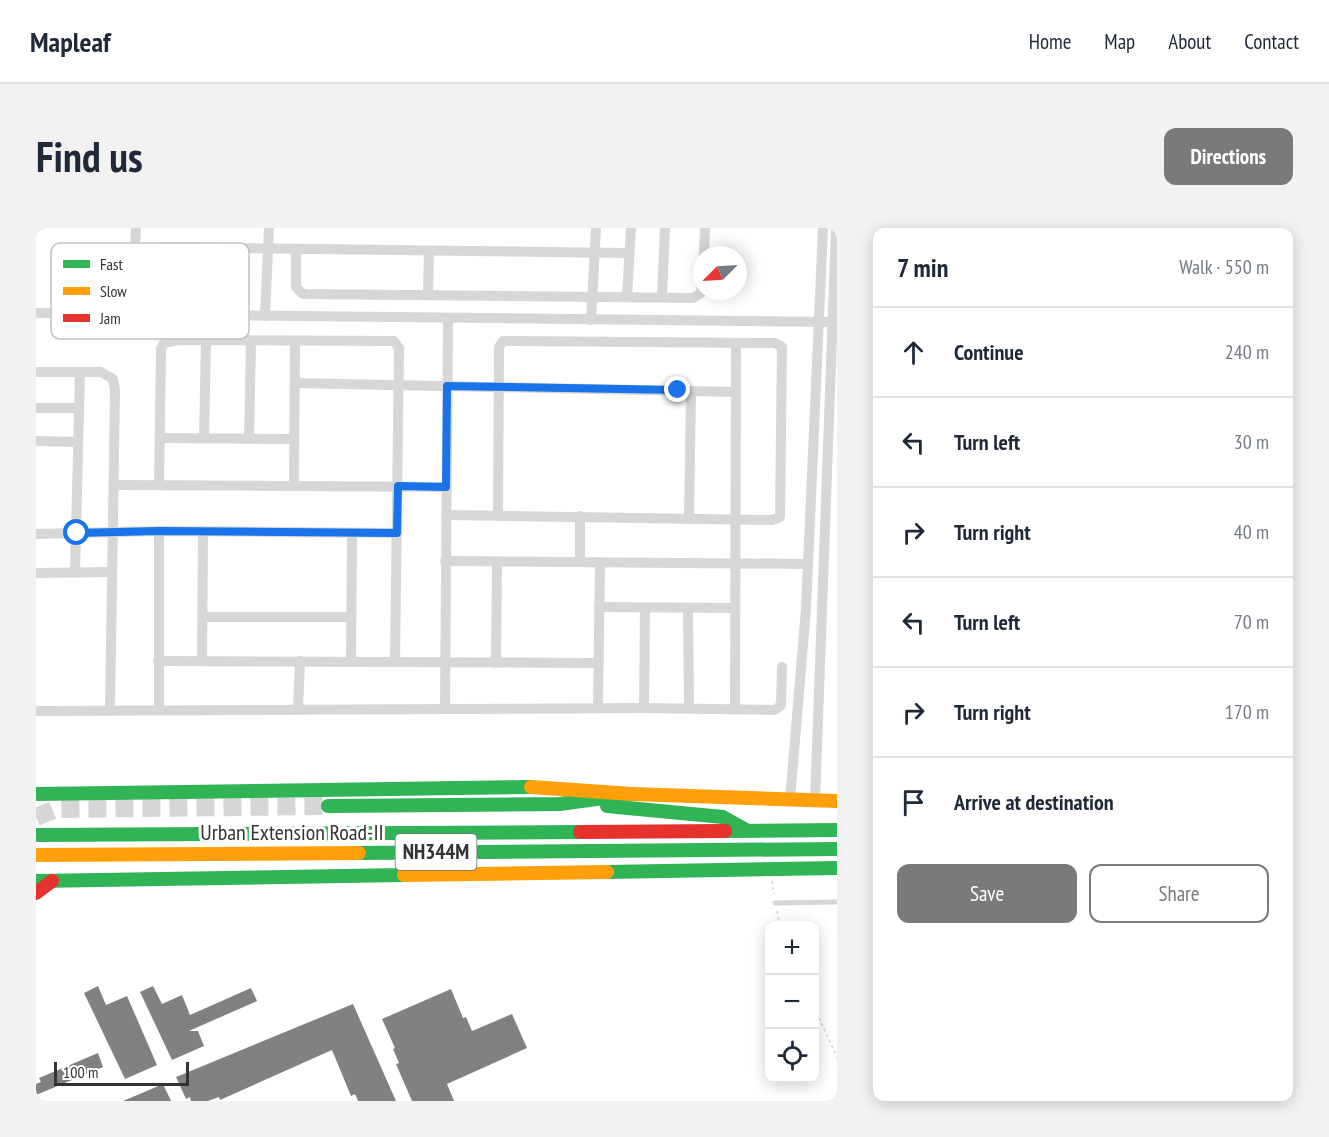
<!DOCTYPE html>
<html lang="en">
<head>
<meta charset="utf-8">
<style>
  body { margin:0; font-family:"PT Sans Narrow",sans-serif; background:#f2f2f3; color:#1f2937 }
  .controls { position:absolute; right:18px; bottom:18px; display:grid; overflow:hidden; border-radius:12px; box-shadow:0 3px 15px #0003 }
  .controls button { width:54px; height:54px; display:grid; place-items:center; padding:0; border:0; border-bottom:2px solid #e0e1e3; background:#fff; color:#1f2937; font:30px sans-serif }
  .compass { position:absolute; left:657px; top:18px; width:54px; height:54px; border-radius:50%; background:#fff; box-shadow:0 3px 15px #0003; rotate:246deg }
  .scale { position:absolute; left:18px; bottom:15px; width:135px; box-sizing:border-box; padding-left:6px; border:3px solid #333; border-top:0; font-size:16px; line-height:21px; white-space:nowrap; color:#333; -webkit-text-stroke:4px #fff; paint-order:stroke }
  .stop { position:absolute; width:18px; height:18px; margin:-14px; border:4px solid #1a73e8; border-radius:50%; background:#fff }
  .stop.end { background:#1a73e8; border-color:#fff; box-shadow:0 2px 6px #0008 }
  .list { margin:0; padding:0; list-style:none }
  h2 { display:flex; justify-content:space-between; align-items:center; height:78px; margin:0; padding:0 24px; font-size:26px }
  h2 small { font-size:20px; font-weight:400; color:#747a83 }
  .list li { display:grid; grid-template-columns:39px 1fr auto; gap:18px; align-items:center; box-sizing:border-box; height:90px; padding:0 24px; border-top:2px solid #e0e1e3 }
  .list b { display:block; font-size:22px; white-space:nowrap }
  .list em { font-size:20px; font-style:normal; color:#747a83 }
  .actions { display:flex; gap:12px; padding:18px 24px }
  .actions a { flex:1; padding:14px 0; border:2px solid #7a7a7a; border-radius:12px; text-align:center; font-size:21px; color:#7a7a7a }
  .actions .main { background:#7a7a7a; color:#fff }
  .icon { flex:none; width:33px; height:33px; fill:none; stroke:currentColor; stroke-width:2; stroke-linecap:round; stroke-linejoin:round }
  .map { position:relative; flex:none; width:801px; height:873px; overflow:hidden; border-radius:12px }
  header { display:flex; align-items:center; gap:36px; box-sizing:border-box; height:84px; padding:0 30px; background:#fff; border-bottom:2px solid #e0e1e3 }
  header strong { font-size:28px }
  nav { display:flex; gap:33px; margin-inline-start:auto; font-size:21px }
  .intro { display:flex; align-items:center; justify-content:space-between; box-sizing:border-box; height:144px; padding:0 36px }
  h1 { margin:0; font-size:42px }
  .button { padding:15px 27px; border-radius:12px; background:#7a7a7a; color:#fff; font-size:21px; font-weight:700 }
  main { display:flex; gap:36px; padding:0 36px }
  aside { flex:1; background:#fff; border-radius:12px; box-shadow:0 3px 15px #0003 }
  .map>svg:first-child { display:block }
</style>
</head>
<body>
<header>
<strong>Mapleaf</strong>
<nav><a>Home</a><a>Map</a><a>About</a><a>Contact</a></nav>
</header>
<div class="intro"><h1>Find us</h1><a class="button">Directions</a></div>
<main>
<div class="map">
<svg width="801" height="873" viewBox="0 0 801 873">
  <rect width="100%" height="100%" fill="#fff"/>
  <!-- building -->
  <g fill="#818181">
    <path d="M62,758L70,777L91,768L121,837L89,851L48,765Z"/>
    <path d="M117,758L126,776L146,767L154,787L215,760L221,773L153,803H162L168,818L136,832L104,764Z"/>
    <path d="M415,761L427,790L430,789L436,803L476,786L491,820L411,856L418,873H376L360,836L363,835L357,821L359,820L346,791Z"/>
    <path d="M317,776L360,873H322L319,866L315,868L296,822L184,872L183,869L172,873H155L154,869L150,871L140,849Z"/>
    <path d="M62,825L67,839L0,867V856L5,854L3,850Z"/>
    <path d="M127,856L135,873H87L106,865Z"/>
  </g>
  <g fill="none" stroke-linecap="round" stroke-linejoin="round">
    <!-- highway-tunnel -->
    <path stroke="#d6d6d6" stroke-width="18" stroke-dasharray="18 9" stroke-linecap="butt" d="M0,589L20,581L292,578"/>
    <!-- path -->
    <g stroke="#d6d6d6" stroke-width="1.5" stroke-dasharray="3 3" stroke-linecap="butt">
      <path d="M736,653L738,666"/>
      <path d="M741,683L744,698"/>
      <path d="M778,779L801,829"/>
    </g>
    <!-- lane -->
    <path stroke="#d7d7d7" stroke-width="5" d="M739,675L801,674"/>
    <!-- street -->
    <g stroke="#d7d7d7" stroke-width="10">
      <path d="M197,20L195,61L192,65L128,66L121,63L119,25L124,20L130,19L593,25"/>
      <path d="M260,21V59L267,66L657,70L665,65L666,55"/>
      <path d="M668,27L669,0"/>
      <path d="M392,66L393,23"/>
      <path d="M591,69L595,0"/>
      <path d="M626,69L629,0"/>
      <path d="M0,85L796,94"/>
      <path d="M95,87L100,0"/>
      <path d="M229,88L233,0"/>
      <path d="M555,92L560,0"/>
      <path d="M0,144H65L77,151L79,162L74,482"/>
      <path d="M259,155L700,164"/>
      <path d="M0,180H43"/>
      <path d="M124,210L258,211"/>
      <path d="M168,210L170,113"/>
      <path d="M213,210L215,113"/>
      <path d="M0,213L42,214"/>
      <path d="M78,257L410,259"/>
      <path d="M123,257L125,121L128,115L142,112L358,113L363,120L359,434"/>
      <path d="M258,258L259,113"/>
      <path d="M410,287L736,292L744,289L746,119L739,115L467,113L463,119L462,288"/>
      <path d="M653,289L655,163"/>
      <path d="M123,303V481"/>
      <path d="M0,306L123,303L361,305"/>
      <path d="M409,333L772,336"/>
      <path d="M544,334V288"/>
      <path d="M39,344L44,144"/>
      <path d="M0,345L76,344"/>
      <path d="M563,379L699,380"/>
      <path d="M652,380L653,480"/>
      <path d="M167,389H315"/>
      <path d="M122,433L563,435"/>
      <path d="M166,433L167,303"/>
      <path d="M315,434L316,305"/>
      <path d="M460,435L461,334"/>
      <path d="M562,480L564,334"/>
      <path d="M608,480L609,380"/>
      <path d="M262,481L264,433"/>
      <path d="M409,481L412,90"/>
      <path d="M699,481L700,116"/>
      <path d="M0,483L608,480L739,482L745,477L746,439"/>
      <path d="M754,572L770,381L787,0"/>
      <path d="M779,573L800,0"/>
    </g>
    <!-- fast -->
    <g stroke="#30b455" stroke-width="14">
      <path d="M0,566L495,559"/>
      <path d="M292,578L524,576L596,566"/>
      <path d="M571,578L687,589L710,602"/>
      <path d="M689,603L801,602"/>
      <path d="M0,607L544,604"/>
      <path d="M323,625L801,621"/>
      <path d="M571,644L801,640"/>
      <path d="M0,653L368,647"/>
    </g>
    <!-- slow -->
    <g stroke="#ff9f0a" stroke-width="14">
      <path d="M495,559L596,566L801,573"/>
      <path d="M0,627L323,625"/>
      <path d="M368,647L571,644"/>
    </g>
    <!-- jam -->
    <g stroke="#e5322d" stroke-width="14">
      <path d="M544,604L689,603"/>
      <path d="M0,665L16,653"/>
    </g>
  </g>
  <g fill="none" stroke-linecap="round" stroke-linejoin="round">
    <!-- route -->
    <path stroke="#1a73e8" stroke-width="8" d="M41,305L123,303L361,305L362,258L410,259L411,158L642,162"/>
  </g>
  <g text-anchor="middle" stroke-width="6" stroke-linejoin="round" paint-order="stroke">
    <!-- shield labels -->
    <rect fill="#fff" stroke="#707070" stroke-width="1.5" x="359.5" y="606" width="81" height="36" rx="4.5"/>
    <g font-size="21" font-weight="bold" fill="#333">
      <text x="400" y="631">NH344M</text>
    </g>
    <!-- street labels -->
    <g font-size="22" fill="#333" stroke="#fff">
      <text x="256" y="612">Urban Extension Road-II</text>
    </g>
  </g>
  <!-- legend -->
  <rect x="15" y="15" width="198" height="96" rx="9" fill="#fff" stroke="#c2c2c2" stroke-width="1.5"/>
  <rect x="27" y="32" width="27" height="8" fill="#30b455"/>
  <rect x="27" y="59" width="27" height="8" fill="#ff9f0a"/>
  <rect x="27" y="86" width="27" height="8" fill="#e5322d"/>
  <g font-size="16" fill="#333">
    <text x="64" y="42">Fast</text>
    <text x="64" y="69">Slow</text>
    <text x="64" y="96">Jam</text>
  </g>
</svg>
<div class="controls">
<button>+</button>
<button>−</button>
<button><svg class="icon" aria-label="locate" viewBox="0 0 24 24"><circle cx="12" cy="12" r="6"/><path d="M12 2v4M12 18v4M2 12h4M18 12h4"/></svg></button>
</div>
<svg class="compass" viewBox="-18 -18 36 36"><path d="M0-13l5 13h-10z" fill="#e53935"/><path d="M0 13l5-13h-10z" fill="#747a83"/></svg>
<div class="scale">100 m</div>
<div class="stop" style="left:41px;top:305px"></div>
<div class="stop end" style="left:642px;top:162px"></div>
</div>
<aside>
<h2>7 min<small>Walk · 550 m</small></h2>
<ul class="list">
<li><svg class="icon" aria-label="ahead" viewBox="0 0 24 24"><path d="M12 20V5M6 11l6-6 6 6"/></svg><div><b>Continue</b></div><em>240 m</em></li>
<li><svg class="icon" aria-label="left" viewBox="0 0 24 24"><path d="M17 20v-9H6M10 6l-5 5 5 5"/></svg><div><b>Turn left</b></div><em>30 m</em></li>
<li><svg class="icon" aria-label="right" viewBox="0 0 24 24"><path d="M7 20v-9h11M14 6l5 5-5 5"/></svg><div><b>Turn right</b></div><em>40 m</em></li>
<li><svg class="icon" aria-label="left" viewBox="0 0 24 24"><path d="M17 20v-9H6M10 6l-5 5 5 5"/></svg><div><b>Turn left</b></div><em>70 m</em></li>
<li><svg class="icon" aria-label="right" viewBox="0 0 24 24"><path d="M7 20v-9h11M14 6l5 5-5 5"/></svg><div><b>Turn right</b></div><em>170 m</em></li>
<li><svg class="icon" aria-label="arrive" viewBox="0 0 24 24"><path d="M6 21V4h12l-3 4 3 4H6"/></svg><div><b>Arrive at destination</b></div></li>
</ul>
<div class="actions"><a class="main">Save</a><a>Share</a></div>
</aside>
</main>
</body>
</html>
